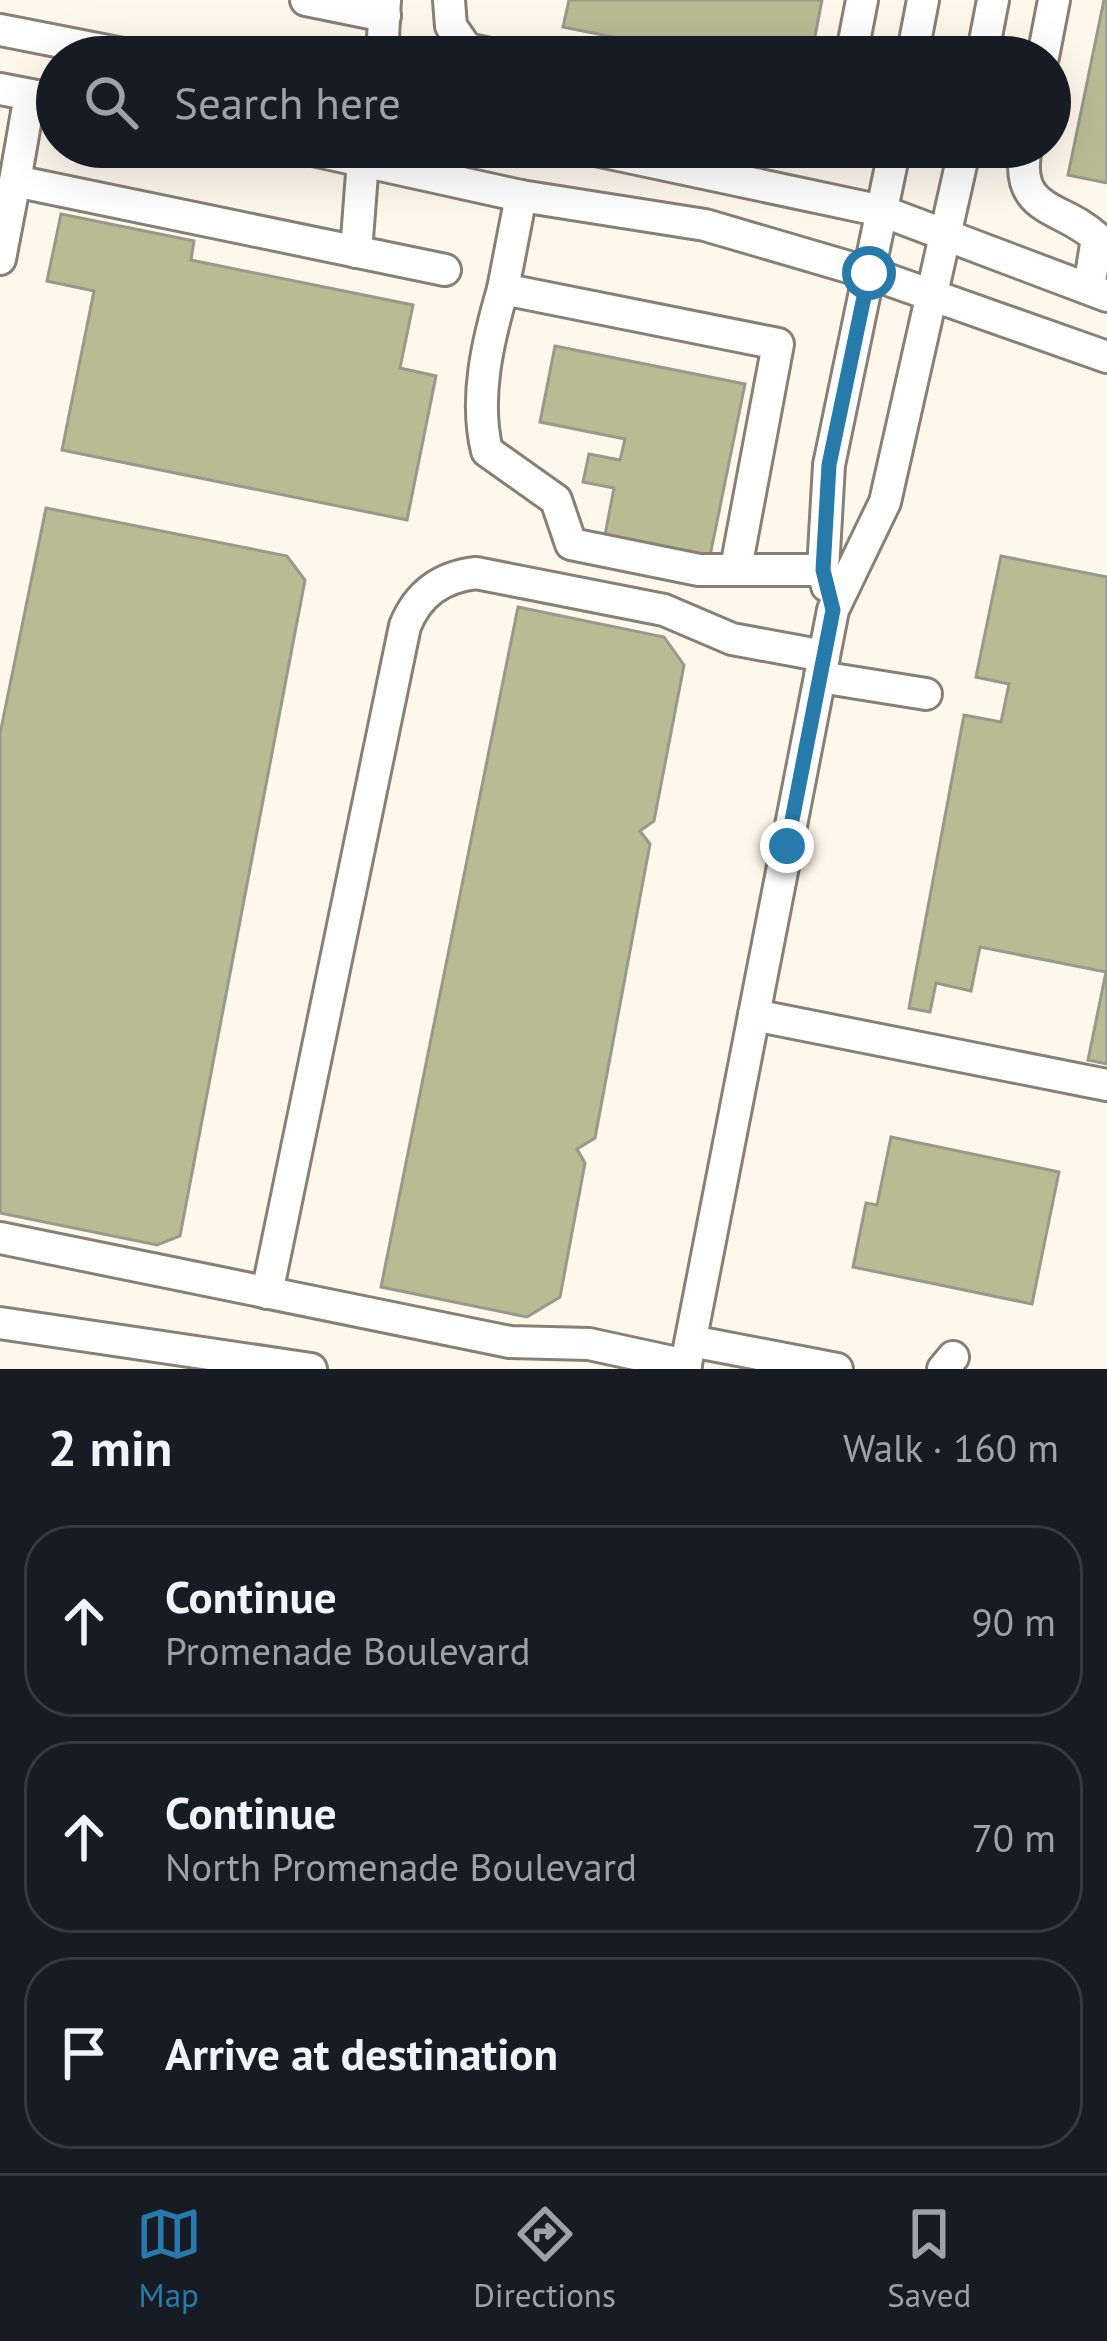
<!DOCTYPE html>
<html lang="en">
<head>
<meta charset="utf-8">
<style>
  body { margin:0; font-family:"PT Sans",sans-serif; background:#242831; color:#f1f3f6 }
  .stop { position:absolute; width:36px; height:36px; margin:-27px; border:9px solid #277bab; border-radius:50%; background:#fff }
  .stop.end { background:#277bab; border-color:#fff; box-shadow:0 3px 12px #0008 }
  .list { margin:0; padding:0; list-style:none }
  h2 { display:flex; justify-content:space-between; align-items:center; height:156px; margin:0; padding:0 48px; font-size:51px }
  h2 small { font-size:39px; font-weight:400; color:#9ea1a6 }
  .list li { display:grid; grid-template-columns:78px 1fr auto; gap:36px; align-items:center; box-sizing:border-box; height:192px; margin:0 24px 24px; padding:0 24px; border:3px solid #363941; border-radius:48px }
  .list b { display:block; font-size:45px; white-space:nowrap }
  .list p { margin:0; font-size:39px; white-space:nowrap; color:#9ea1a6 }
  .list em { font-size:39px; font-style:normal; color:#9ea1a6 }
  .icon { flex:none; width:66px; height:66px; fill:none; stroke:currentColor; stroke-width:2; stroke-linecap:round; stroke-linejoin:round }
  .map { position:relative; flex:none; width:1107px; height:1369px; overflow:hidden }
  .search { position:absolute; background:#171b24; box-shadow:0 12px 48px #0002; left:36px; right:36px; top:36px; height:132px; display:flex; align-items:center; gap:30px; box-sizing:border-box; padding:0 42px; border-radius:66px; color:#9ea1a6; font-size:45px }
  .sheet { height:804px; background:#171b24 }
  nav { display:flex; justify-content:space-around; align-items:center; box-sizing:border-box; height:168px; border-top:3px solid #363941; background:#171b24; font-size:33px; color:#9ea1a6 }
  nav a { display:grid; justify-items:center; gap:6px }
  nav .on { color:#277bab }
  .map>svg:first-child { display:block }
</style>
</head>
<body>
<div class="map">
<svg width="1107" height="1369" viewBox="0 0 1107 1369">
  <rect width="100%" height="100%" fill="#fef7ec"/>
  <!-- building -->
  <g fill="#b9bc93" stroke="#97998b" stroke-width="3">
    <path d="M569,0H822L811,57H714L563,27Z"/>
    <path d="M1104,0H1107V183L1068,175Z"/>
    <path d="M61,214L194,241L191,260L413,305L400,368L436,376L407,520L62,450L94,291L47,281Z"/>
    <path d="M555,346L745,384L710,556L605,535L614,488L583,482L589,454L620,460L625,439L540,422Z"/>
    <path d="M46,508L287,556L305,580L180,1236L157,1245L0,1213V734Z"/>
    <path d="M1001,556L1107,577V1064L1088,1060L1106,972L980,947L971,991L936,983L930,1012L909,1008L964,715L1001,722L1009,684L976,677Z"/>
    <path d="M518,607L664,637L684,665L654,821L640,831L650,844L595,1138L577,1149L585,1163L560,1297L527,1317L381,1287Z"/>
    <path d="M891,1137L1059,1172L1032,1304L853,1267L866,1203L877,1205Z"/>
  </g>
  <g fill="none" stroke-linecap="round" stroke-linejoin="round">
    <!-- minor casing -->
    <g stroke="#888074" stroke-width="36">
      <g id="minor">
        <path d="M306,0L385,16"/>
        <path d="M449,0L451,26L467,49L505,57"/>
        <path d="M0,30L138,57"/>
        <path d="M382,57L385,0"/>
        <path d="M851,57L862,0"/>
        <path d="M912,57L923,0"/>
        <path d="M982,57L993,0"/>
        <path d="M1043,57L1054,0"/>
        <path d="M0,89L57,100"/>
        <path d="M30,95L15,181L445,270"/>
        <path d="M299,147L521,196L705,225L869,273L1107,357"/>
        <path d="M581,147L882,211L1107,296"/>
        <path d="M1026,147C1013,214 1063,205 1097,238L1089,288"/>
        <path d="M521,196L503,289L778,344L736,568"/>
        <path d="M356,252L364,147"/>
        <path d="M0,259L15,181"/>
        <path d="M503,289C488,340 474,398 487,451L556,500L571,544L699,570H823"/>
        <path d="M827,586L823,570L829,465L895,147"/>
        <path d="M820,677L926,694"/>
        <path d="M754,1015L1107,1085"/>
        <path d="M0,1238L510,1342L589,1344L686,1365"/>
        <path d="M267,1293L405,626C418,594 441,577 476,573L664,610L732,639L824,656"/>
        <path d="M0,1323L311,1369"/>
        <path d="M691,1341L837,1369"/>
        <path d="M685,1369L833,610L885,502L965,147"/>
        <path d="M943,1369L953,1357"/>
      </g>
    </g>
    <!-- minor -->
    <use href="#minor" stroke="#fff" stroke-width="30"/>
  </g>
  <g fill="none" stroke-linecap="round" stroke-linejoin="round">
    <!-- route -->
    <path stroke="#277bab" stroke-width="15" d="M787,846L833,610L823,570L829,465L869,273"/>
  </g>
</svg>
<div class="stop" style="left:869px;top:273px"></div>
<div class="stop end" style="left:787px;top:846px"></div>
<div class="search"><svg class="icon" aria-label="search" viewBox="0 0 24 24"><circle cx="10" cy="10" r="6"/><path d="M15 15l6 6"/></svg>Search here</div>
</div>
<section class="sheet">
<h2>2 min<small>Walk · 160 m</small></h2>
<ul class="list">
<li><svg class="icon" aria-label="ahead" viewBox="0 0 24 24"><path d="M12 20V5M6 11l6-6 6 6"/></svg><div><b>Continue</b><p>Promenade Boulevard</p></div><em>90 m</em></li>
<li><svg class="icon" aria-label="ahead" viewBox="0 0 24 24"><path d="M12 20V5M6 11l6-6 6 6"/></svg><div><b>Continue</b><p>North Promenade Boulevard</p></div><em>70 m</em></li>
<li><svg class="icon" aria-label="arrive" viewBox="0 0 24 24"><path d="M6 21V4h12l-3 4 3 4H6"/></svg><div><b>Arrive at destination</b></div></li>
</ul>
</section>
<nav>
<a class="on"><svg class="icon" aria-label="map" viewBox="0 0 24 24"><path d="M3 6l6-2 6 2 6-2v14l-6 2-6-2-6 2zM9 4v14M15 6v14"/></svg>Map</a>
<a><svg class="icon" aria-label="directions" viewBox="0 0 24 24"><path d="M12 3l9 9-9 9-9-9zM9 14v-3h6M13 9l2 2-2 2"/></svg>Directions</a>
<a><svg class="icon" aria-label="saved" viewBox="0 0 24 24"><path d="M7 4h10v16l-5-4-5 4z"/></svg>Saved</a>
</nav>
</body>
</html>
